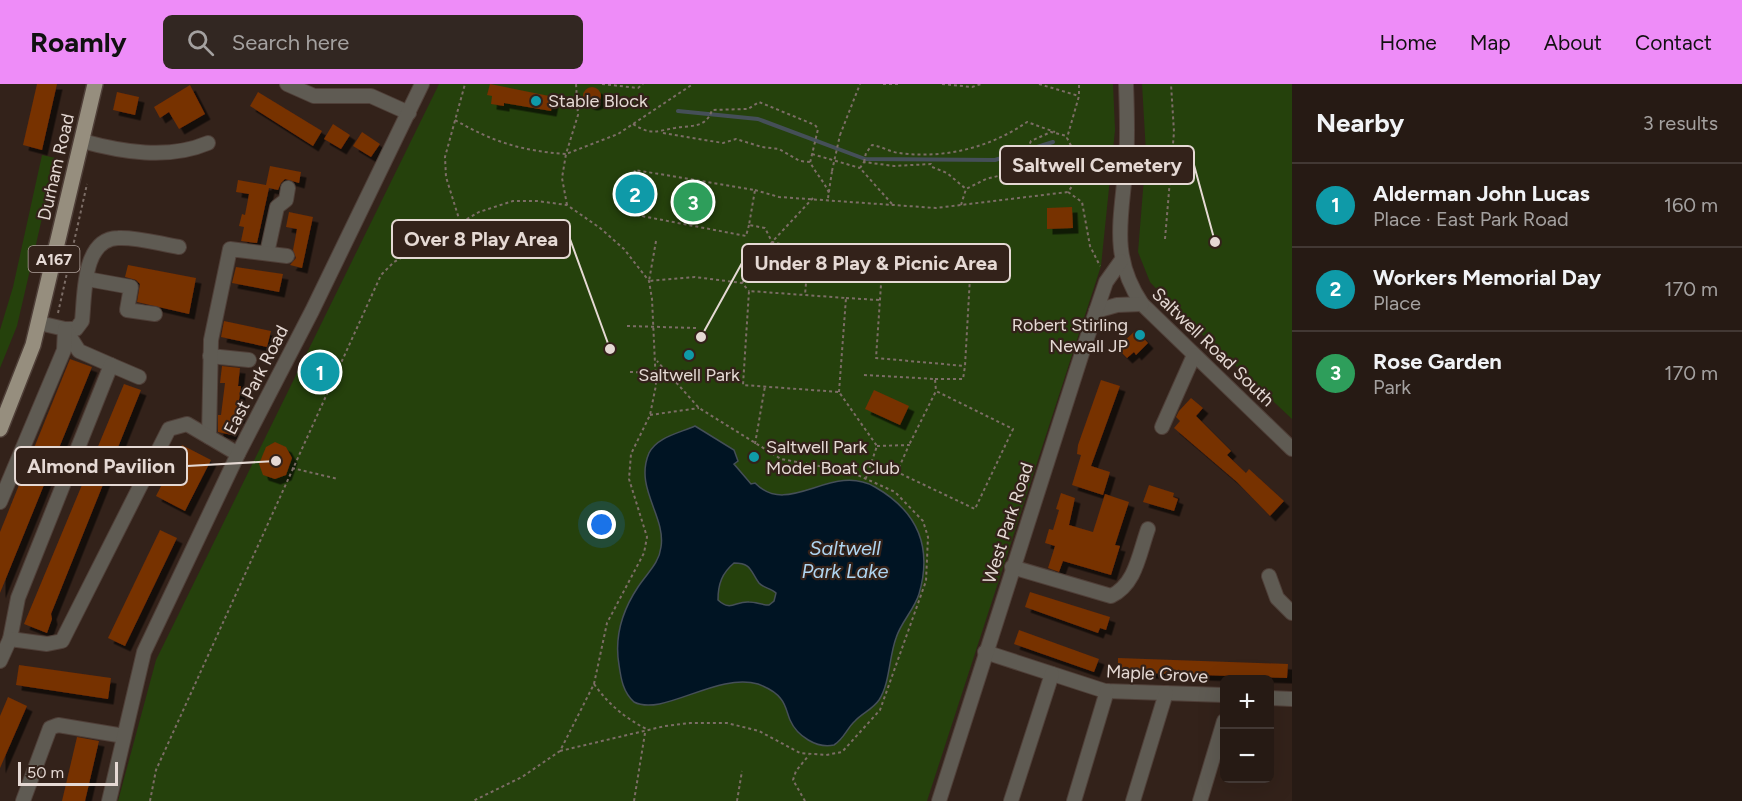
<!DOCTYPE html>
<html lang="en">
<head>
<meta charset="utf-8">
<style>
  body { margin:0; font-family:Figtree,sans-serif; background:#322722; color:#f1f3f6 }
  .controls { position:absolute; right:18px; bottom:18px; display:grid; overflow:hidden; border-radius:9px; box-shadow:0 6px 24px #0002 }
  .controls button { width:54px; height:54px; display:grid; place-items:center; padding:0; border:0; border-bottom:2px solid #423834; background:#261a14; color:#f1f3f6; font:30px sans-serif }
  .scale { position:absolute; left:18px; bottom:15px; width:100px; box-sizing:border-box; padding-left:6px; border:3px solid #e5d9d4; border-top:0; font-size:16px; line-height:21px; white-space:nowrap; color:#e5d9d4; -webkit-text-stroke:4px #33221a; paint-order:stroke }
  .you { position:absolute; left:602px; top:441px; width:21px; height:21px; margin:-15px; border:4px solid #fff; border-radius:50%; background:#1a73e8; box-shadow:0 0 0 9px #1a73e833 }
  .badge { display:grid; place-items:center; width:39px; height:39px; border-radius:50%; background:#ee8cf8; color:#fff; font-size:20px; font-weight:700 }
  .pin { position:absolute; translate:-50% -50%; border:3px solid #fff; box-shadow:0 2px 6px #0006 }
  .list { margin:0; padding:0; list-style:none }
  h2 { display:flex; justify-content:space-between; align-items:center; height:78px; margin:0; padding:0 24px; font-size:26px }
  h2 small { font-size:20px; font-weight:400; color:#a4a1a0 }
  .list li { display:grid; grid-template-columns:39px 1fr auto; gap:18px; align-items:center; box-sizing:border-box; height:84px; padding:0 24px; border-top:2px solid #423834 }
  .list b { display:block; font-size:22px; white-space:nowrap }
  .list p { margin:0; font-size:20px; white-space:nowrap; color:#a4a1a0 }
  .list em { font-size:20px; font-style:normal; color:#a4a1a0 }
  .icon { flex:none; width:33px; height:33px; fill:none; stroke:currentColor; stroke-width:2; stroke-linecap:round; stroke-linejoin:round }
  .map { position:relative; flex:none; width:1292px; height:717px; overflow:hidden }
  header { display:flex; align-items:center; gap:36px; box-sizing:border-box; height:84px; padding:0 30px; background:#ee8cf8; color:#111 }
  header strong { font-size:28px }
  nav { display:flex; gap:33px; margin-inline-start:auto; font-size:21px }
  .search { width:420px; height:54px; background:#322722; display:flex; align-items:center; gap:15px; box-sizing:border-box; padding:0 21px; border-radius:9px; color:#a4a1a0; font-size:22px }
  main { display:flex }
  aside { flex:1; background:#261a14 }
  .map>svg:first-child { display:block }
</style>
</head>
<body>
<header>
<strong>Roamly</strong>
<div class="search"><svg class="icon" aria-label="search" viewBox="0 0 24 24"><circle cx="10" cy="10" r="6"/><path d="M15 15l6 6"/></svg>Search here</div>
<nav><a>Home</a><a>Map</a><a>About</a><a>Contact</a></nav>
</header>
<main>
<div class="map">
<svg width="1292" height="717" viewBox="0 0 1292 717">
  <defs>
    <filter id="shadow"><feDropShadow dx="5.5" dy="5.5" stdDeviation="0" flood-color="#0009"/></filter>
  </defs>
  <rect width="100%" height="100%" fill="#33221a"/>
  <!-- green -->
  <g fill="#25410c">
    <path d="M439,0H1113L1115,46L1101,182L927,717H118L156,576Z"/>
    <path d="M1142,0H1292V335L1173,223L1150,198L1138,168L1146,69Z"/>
    <path d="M42,71L56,74L17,242L0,284V246L13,203Z"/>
  </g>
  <!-- water -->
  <path fill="#001423" stroke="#454f58" stroke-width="1.5" fill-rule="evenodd" d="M695,342L734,366L738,377L734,380L751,400L755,399C789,434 831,378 875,403C917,427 933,462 919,510C914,526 901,538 896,554C889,573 890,599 879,616C872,626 862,629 855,637C847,644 844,655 834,661C817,665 797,652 790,636C787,629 786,621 781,615C776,608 766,603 758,600C717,588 663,633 634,618C623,608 621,595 619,581C614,552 622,527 638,503C647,489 659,480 661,463C666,432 634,404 649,369C657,353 679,349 695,342ZM734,479C752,479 750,487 759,499C763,504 771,504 776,509L774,517L769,521C762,521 756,518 749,518C735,517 731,528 718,516C718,500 722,489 734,479Z"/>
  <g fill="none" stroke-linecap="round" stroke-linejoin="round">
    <!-- stream -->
    <path stroke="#454f58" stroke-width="4" d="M678,27L758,35L865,75L995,76L1053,58"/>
  </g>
  <!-- building -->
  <g fill="#773006" filter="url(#shadow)">
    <path d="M37,0H57L42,66L23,61Z"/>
    <path d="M490,0L554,13L551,27L504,19V22L491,20L492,12L487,11Z"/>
    <path d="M190,1L205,30L179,45L169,28L160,34L154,23Z"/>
    <circle cx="592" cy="12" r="9"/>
    <path d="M117,8L139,13L135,31L113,26Z"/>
    <path d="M258,8L322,47L313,62L250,22Z"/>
    <path d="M333,40L350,51L341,65L324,55Z"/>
    <path d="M362,48L380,60L371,73L353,62Z"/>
    <path d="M270,82L301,88L299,99L285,95L281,99L278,106L269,104L257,159L241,157L244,143L239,142L242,130L245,131L249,110L236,108L238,96L266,101Z"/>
    <path d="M1072,123L1073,144L1047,145V124Z"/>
    <path d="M289,128L313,133L302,184L290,181L296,174L293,166L297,145L286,143Z"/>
    <path d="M128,181L196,194L189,230L137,218L140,200L136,196L125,193Z"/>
    <path d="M236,183L283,190L279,208L232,199Z"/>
    <path d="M224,237L271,247L267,263L221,253Z"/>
    <path d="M1136,246L1148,259L1136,271L1134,268L1127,274L1117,264Z"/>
    <path d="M70,275L92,283L0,509V448Z"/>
    <path d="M222,282L240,284L238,302H241L238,323H240L239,334H234L232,351L218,348V331H221L225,299H220Z"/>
    <path d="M1101,296L1120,302L1091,382L1110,388L1103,411L1072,401L1081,371L1077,370L1078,361Z"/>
    <path d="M124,300L141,306L51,530L52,535L47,549L24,540Z"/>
    <path d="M874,306L909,322L900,341L865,325Z"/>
    <path d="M1191,314L1203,324L1196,332L1231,367L1227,371L1246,389L1249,385L1284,417L1270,432L1237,398L1174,344L1180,337L1176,333L1179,327Z"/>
    <path d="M275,358L286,363L292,374L286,391L275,395L263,391L259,380L266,363Z"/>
    <path d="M182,361L211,376L185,427L156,412Z"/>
    <path d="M1149,401L1174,409L1173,413L1178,415L1174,427L1143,418Z"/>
    <path d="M1061,409L1075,414L1069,441L1093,448L1105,410L1129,418L1115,461L1120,462L1111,491L1063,477L1059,488L1048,484L1055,462L1045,459L1049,445L1053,446L1059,426L1056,425Z"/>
    <path d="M160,446L177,454L125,562L108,554Z"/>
    <path d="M1030,508L1110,533L1106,546L1100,544L1098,549L1025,523Z"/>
    <path d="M1019,546L1099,575L1094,588L1014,560Z"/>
    <path d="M1118,574L1288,580L1287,594L1118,588Z"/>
    <path d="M19,581L111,594L108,615L16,601Z"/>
    <path d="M8,613L27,622L0,684V632Z"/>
    <path d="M77,653L99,657L85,717H62Z"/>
  </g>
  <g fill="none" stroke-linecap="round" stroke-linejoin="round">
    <!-- minor casing -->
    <g stroke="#4f3f38" stroke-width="16">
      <g id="minor">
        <path d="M287,0L314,12H371L409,29"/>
        <path d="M1126,0C1127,26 1128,53 1126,78C1122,133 1109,171 1142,220L1292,365"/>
        <path d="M82,57C122,68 168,76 208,59"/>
        <path d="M267,169L277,123L286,116L288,104"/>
        <path d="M87,195L131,203L127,226L155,230"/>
        <path d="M1096,227L1117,221L1142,220"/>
        <path d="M39,239L65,245H76L82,237C85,211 82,155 118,154C138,153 160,160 179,163"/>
        <path d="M65,245L79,267L111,281"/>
        <path d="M210,272L249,276"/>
        <path d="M1162,343L1194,271"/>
        <path d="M209,353L211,256L230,165L287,172"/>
        <path d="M0,418L64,266L65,245"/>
        <path d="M1012,483L1111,512C1136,500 1139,470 1148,445"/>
        <path d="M1269,492L1277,514L1292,529"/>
        <path d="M10,555L18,514L111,281L139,293"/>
        <path d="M985,568L1105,607L1224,611"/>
        <path d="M0,577L10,555L47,560L62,557L169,345L187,340L238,370"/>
        <path d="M1270,614L1292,615"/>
        <path d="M23,717L50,644L58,641L124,652"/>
        <path d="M109,717L144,568L238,370L312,227L422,0"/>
        <path d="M939,717L1084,263L1106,198L1121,177"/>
        <path d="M1011,717L1052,590"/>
        <path d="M1074,717L1107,607"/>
        <path d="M1133,717L1166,609"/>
        <path d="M1200,717L1224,637"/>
      </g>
    </g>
    <!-- major casing -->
    <g stroke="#4f3f38" stroke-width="18">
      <path id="major" d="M0,345L33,261L95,0"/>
    </g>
    <!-- path -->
    <g stroke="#7c6d66" stroke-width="2" stroke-dasharray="3 3" stroke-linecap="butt">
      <path d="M602,0L638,4L643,0"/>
      <path d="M883,0H899"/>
      <path d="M942,0L972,3L981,0"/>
      <path d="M1039,0L1079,12"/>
      <path d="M455,36C493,58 522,67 566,70L578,31L576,0"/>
      <path d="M633,40C652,52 656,47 675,44C690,41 706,45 712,26L748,25L759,18L815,41L818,45L810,79"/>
      <path d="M663,49L723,59L736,55L762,63L779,65L800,77L810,78C816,90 824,97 829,109"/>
      <path d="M840,51L860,0"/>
      <path d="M812,70L860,84"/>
      <path d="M864,78L866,69L872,61C881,62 890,68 899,69C943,75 990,64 1027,38L1055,48"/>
      <path d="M755,106L779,113L936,124L1068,108C1085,85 1079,77 1067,54L1079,12V0"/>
      <path d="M1068,108L1082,118L1090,162L1100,182"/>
      <path d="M828,114L832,87"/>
      <path d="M892,120L860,84L864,78L894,82L931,80L932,83L947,89L966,105"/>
      <path d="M567,121L562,94L566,70L618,50L693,0"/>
      <path d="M961,121L966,105L986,95L1018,87L1031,57L1051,48L1067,52"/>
      <path d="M460,138L446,93L445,73L465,0"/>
      <path d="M749,141L746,152L626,129L635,86L755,106L749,141L765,144L772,158C784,161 801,164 808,175L805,211"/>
      <path d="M1165,155L1174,48L1171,0"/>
      <path d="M656,157L649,197L695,193L742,199L749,207"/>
      <path d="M742,199L772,158L813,114"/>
      <path d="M846,214L879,216"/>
      <path d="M58,229L87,100"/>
      <path d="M627,242L696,244"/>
      <path d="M630,288L657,289"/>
      <path d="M864,291L935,295L936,307"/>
      <path d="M935,295H963L965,282L970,193L882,186L876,274L965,282"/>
      <path d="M839,308L846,214L749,207L743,301L839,308L877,362L866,394"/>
      <path d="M650,331L699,324"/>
      <path d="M755,360L765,302"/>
      <path d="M877,362L909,361L897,388L975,425L1013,345L936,307L909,361"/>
      <path d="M292,384L338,395"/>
      <path d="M594,600C609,621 625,634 648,646"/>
      <path d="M560,667L665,642L690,639H727L759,647L800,669L826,671L842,668L880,626L926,497L928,453L923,437L895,408L851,388L781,375L699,324L657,277"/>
      <path d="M150,717L156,686L381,191L394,178L479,128L513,117H537L567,121L600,144L624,165L649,197L652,215L656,301L650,331L631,370L629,395L647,453L644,469L607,539L594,600L560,667L522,693L473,717"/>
      <path d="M634,717L645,649"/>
      <path d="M737,717L742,687"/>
      <path d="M805,717L793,696L796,687L809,671"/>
    </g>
    <!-- minor -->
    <use href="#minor" stroke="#5f5b53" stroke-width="14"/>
    <!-- major -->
    <use href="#major" stroke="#968e7e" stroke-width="15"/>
    <!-- path-bridge -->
    <path stroke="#7c6d66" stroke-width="2" stroke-dasharray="3 3" stroke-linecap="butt" d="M832,87L840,51"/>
  </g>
  <!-- markers -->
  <g fill="#0f9aa8" stroke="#33221a" stroke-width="2">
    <circle cx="536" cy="17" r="6"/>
    <circle cx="1140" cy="251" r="6"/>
    <circle cx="689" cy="271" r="6"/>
    <circle cx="754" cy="373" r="6"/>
  </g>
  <g text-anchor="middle" stroke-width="4.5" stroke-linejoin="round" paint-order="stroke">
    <!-- shield labels -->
    <rect fill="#33221a" stroke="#b0a29c" stroke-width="1.5" x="28.5" y="162" width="51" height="26" rx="4.5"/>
    <g font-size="16" font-weight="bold" fill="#e5d9d4">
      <text x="54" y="181">A167</text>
    </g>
    <!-- poi labels -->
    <g font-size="18" fill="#e5d9d4" stroke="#33221a" text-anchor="start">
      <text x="548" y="23">Stable Block</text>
      <text x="1128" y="247" text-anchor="end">Robert Stirling<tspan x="1128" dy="21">Newall JP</tspan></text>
      <text x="689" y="297" text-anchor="middle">Saltwell Park</text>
      <text x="766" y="369">Saltwell Park<tspan x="766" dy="21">Model Boat Club</tspan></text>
    </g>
    <!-- street labels -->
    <g font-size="18" fill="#e5d9d4" stroke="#33221a">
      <text transform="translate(56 83) rotate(-77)" y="6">Durham Road</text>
      <text transform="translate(1213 263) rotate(44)" y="6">Saltwell Road South</text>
      <text transform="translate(256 296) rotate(-63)" y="6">East Park Road</text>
      <text transform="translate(1008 439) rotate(-72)" y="6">West Park Road</text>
      <text transform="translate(1157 590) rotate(3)" y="6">Maple Grove</text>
    </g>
    <!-- water labels -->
    <g font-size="20" font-style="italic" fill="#afd5f1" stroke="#33221a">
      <text x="845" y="471">Saltwell<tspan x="845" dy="23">Park Lake</tspan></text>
    </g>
  </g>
  <!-- callouts -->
  <path fill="none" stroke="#e5d9d4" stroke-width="2" d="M1215 158L1194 81M610 265L570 155M701 253L742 179M276 377L187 382"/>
  <g fill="#e5d9d4" stroke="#33221a" stroke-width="2">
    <circle cx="1215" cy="158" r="6"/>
    <circle cx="610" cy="265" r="6"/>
    <circle cx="701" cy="253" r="6"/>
    <circle cx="276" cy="377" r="6"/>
  </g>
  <g fill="#33221a" stroke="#e5d9d4" stroke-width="2">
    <rect x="1000" y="62" width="194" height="38" rx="6"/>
    <rect x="392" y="136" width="178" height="38" rx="6"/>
    <rect x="742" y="160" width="268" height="38" rx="6"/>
    <rect x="15" y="363" width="172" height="38" rx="6"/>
  </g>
  <g font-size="20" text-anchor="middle" font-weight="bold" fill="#e5d9d4">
    <text x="1097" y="88">Saltwell Cemetery</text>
    <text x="481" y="162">Over 8 Play Area</text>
    <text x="876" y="186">Under 8 Play &amp; Picnic Area</text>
    <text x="101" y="389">Almond Pavilion</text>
  </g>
</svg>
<div class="controls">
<button>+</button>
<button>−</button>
</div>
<div class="scale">50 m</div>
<div class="you"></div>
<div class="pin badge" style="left:320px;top:288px;background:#0f9aa8">1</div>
<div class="pin badge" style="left:635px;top:110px;background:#0f9aa8">2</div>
<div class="pin badge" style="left:693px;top:118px;background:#2e9e5b">3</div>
</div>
<aside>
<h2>Nearby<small>3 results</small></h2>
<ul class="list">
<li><span class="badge" style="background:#0f9aa8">1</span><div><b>Alderman John Lucas</b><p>Place · East Park Road</p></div><em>160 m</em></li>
<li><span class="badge" style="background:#0f9aa8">2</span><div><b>Workers Memorial Day</b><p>Place</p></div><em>170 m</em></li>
<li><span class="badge" style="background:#2e9e5b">3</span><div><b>Rose Garden</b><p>Park</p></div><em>170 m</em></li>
</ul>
</aside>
</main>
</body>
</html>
